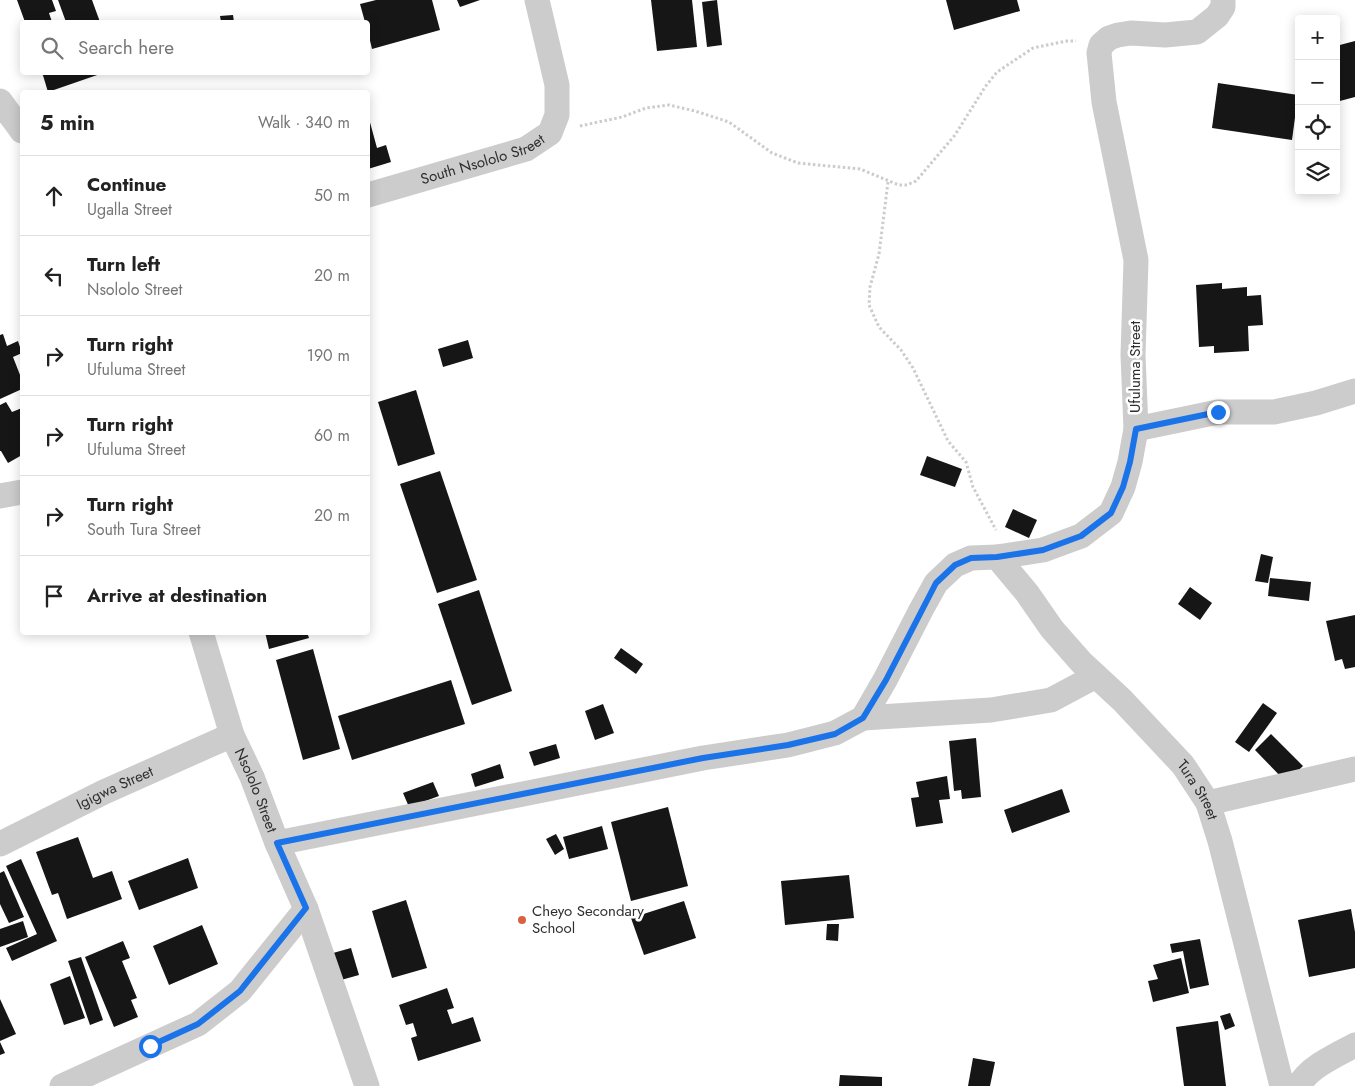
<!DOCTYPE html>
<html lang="en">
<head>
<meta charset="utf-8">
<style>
  body { margin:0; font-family:Jost,sans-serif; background:#f6f6f6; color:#222 }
  .controls { position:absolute; right:15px; top:15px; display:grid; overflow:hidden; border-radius:5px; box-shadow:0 2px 12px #0003 }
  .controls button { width:45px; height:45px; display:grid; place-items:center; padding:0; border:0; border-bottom:1px solid #e0e0e0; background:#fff; color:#222; font:25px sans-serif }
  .stop { position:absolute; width:15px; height:15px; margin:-11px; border:4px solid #1a73e8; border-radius:50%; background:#fff }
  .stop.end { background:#1a73e8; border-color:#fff; box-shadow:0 1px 5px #0008 }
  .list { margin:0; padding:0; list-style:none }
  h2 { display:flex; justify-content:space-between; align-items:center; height:65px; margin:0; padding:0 20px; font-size:21px }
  h2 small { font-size:16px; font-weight:400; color:#767676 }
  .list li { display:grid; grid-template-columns:32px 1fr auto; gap:15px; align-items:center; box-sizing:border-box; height:80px; padding:0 20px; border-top:1px solid #e0e0e0 }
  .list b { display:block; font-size:19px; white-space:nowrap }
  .list p { margin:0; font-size:16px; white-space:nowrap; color:#767676 }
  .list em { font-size:16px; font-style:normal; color:#767676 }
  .icon { flex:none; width:28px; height:28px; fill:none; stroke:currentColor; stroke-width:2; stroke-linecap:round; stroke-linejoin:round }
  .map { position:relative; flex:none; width:1355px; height:1086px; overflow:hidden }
  .search { position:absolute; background:#fff; box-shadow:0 2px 12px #0003; left:20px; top:20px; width:350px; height:55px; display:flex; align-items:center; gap:12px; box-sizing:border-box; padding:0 18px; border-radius:5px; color:#767676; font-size:19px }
  .panel { position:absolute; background:#fff; box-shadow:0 2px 12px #0003; left:20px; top:90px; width:350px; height:545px; border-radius:5px }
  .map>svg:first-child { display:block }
</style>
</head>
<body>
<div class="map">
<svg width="1355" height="1086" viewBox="0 0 1355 1086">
  <rect width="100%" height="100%" fill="#fff"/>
  <!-- building -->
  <g fill="#161616">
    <path d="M17,0H52L56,11L49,13L52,22H25Z"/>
    <path d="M58,0H92L100,22H66Z"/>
    <path d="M376,0H432L440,30L372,49L368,32V22H365L360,4Z"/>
    <path d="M457,0H480L460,7Z"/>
    <path d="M651,0H692L697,47L657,51Z"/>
    <path d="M717,0L722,45L707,47L702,2Z"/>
    <path d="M946,0H1017L1020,11L954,30Z"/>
    <path d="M233,15L234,22H221L220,16Z"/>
    <path d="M1355,41V97L1336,102V46Z"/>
    <path d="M42,72H103V73L48,92Z"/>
    <path d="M1218,83L1298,95L1292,140L1212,128Z"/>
    <path d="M368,115L377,148L386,145L391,162L368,169Z"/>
    <path d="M1222,283V289L1247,287V296L1261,295L1263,325L1248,326L1249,351L1214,353V346L1199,347L1196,285Z"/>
    <path d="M3,334L7,346L18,341L22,353L13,357L22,380V389L0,399V335Z"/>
    <path d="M468,340L473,358L443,367L438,349Z"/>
    <path d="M416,390L435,454L398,466L378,402Z"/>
    <path d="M6,402L12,412L22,408V455L8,463L1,451H0V405Z"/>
    <path d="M927,456L962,469L955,487L920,475Z"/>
    <path d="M440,471L477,580L437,593L400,484Z"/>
    <path d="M1013,509L1037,520L1029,538L1005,527Z"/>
    <path d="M1261,554L1273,557L1268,583L1255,581Z"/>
    <path d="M1270,578L1311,582L1309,601L1268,596Z"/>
    <path d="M1190,587L1212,603L1200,620L1178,604Z"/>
    <path d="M479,590L512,691L472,705L438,604Z"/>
    <path d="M1355,615V667L1345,669L1342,659L1335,661L1326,621Z"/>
    <path d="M265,632H307L309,638L269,649Z"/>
    <path d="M621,648L643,664L636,674L614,658Z"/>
    <path d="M313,649L340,749L303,760L276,660Z"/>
    <path d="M451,680L465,724L352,760L338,716Z"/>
    <path d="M1263,703L1277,713L1249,752L1235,742Z"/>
    <path d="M603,704L614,733L595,740L585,711Z"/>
    <path d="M1271,734L1303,766L1286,782L1255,750Z"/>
    <path d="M976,738L981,797L962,799L961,790L954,791L949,741Z"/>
    <path d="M556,744L560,758L534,766L529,752Z"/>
    <path d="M500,764L504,778L475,787L471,774Z"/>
    <path d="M947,776L950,799L939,800L943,823L916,827L911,798L919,797L916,782Z"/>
    <path d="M433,782L439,796L409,807L403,793Z"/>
    <path d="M1062,789L1070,812L1012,833L1004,810Z"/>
    <path d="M668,807L688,886L631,901L611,822Z"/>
    <path d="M602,826L608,849L569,859L563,837Z"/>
    <path d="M556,834L564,849L555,855L546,839Z"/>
    <path d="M78,837L93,878L112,871L122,899L67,919L58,893L52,895L36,852Z"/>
    <path d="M188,858L198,888L139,910L128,881Z"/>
    <path d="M21,859L57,941L12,961L6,948L37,934L6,866Z"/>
    <path d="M4,871L24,917L9,923L0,904V873Z"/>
    <path d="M849,875L854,918L785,925L781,881Z"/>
    <path d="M406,900L427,968L392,978L372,911Z"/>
    <path d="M684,901L696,938L644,955L631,918Z"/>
    <path d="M1351,909L1355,932V968L1309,977L1298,920Z"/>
    <path d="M23,921L28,937L0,947V929Z"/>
    <path d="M827,924H839L838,941L826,940Z"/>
    <path d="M202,925L218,964L169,985L153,946Z"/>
    <path d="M1200,939L1209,985L1190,989L1183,951L1172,953L1170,944Z"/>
    <path d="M123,941L130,958L122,961L137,998L131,1000L138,1017L114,1027L85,957Z"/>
    <path d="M351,948L359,975L341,980L333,953Z"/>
    <path d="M81,957L103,1020L90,1025L68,961Z"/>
    <path d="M1181,958L1189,993L1153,1002L1148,981L1158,979L1153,965Z"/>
    <path d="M70,976L85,1018L64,1025L50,984Z"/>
    <path d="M447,988L454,1008L447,1010L452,1024L473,1017L481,1041L418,1061L411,1038L417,1036L413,1023L406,1025L399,1005Z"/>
    <path d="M0,999L16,1034L0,1041Z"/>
    <path d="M1230,1013L1235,1026L1225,1030L1220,1016Z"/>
    <path d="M1218,1021L1226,1086H1184L1176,1027Z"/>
    <path d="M0,1042L5,1053L0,1055Z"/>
    <path d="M973,1058L995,1062L990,1086H968Z"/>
    <path d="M840,1075L882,1077V1086H839Z"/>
  </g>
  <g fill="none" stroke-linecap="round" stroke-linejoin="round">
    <!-- path -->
    <g stroke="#ccc" stroke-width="3" stroke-dasharray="2.5 2.5" stroke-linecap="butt">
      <path d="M580,126L622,117L646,108L669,105L695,111L729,122L772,153L798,163L860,169L899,185H907L916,181L955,135L985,87L997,72L1033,48L1067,41H1076"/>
      <path d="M888,182L879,254L870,287L869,305L879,327L901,350L913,368L948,441L966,462L973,487L996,530"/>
    </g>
    <!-- street -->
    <g stroke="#ccc" stroke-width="25">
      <path d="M0,101L22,131"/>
      <path id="s1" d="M368,195L526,149L550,133L557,115V85L537,0"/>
      <path d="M1136,429L1218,412H1274L1316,403L1355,391"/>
      <path d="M0,496L22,492"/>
      <path id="s2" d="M997,557L1027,593L1052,629L1082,663L1122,700L1183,765L1208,803L1220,841L1282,1086"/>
      <path id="s3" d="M201,632L232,735L252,777L277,843L306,909L367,1086"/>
      <path d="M863,718L991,710L1051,700L1096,676"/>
      <path d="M1208,803L1355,769"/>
      <path d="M277,843L703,758L788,745L835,733L863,718L885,680L921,610L936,583L955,565L971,558L997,557L1043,550L1081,536L1111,513L1123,487L1130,462L1136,429L1133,355L1136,260L1104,102L1099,53L1101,45L1109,38L1118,35L1131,33L1165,35L1197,32L1217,16L1223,7V0"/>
      <path id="s4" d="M0,844L104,792L232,735"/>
      <path d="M62,1086L198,1024L240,991L306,909"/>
      <path d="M1299,1086C1307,1068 1338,1054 1355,1045"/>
    </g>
  </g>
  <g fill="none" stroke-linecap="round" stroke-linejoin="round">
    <!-- route -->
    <path stroke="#1a73e8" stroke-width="6" d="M150,1046L198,1024L240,991L306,908L277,843L703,758L788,745L835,734L863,718L886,680L936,583L955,565L971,558L997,557L1043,550L1081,536L1111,513L1123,487L1130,462L1136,429L1218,412"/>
  </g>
  <!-- markers -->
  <circle fill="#d8613f" stroke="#fff" stroke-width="2" cx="522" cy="920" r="5"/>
  <g text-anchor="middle" stroke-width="5" stroke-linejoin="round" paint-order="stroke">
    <!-- street labels -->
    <g font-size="15" fill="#2f2f2f" stroke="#fff">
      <text dy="5" stroke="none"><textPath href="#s1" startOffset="120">South Nsololo Street</textPath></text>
      <text transform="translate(1135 367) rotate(-90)" y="5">Ufuluma Street</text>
      <text dy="5" stroke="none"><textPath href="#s4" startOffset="128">Igigwa Street</textPath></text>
      <text dy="5" stroke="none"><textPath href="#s3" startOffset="168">Nsololo Street</textPath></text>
      <text dy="5" stroke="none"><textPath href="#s2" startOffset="309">Tura Street</textPath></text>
    </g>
    <!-- poi labels -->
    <g font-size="15" fill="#2f2f2f" stroke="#fff" text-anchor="start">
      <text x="532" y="916">Cheyo Secondary<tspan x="532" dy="17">School</tspan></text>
    </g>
  </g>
</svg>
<div class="controls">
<button>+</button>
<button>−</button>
<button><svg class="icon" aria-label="locate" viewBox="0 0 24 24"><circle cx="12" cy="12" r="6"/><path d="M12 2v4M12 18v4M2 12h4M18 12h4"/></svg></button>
<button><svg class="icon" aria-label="layers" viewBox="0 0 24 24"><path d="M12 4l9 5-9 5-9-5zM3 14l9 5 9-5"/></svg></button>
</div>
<div class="stop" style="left:150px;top:1046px"></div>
<div class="stop end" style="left:1218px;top:412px"></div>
<div class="search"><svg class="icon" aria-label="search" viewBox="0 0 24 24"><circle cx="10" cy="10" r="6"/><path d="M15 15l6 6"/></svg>Search here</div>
<section class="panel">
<h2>5 min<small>Walk · 340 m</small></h2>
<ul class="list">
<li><svg class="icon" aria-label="ahead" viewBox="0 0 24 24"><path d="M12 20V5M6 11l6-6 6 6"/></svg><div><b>Continue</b><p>Ugalla Street</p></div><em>50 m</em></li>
<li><svg class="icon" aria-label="left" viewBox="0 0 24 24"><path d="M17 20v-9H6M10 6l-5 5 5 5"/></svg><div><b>Turn left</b><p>Nsololo Street</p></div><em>20 m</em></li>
<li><svg class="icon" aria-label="right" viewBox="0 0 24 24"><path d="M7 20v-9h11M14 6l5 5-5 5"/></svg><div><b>Turn right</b><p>Ufuluma Street</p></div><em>190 m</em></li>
<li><svg class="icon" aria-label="right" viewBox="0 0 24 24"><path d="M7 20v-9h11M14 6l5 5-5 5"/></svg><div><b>Turn right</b><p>Ufuluma Street</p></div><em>60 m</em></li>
<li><svg class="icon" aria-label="right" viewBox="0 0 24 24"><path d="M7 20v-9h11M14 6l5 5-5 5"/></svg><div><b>Turn right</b><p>South Tura Street</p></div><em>20 m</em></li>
<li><svg class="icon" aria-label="arrive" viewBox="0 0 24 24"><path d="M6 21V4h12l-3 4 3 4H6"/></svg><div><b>Arrive at destination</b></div></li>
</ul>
</section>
</div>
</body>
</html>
